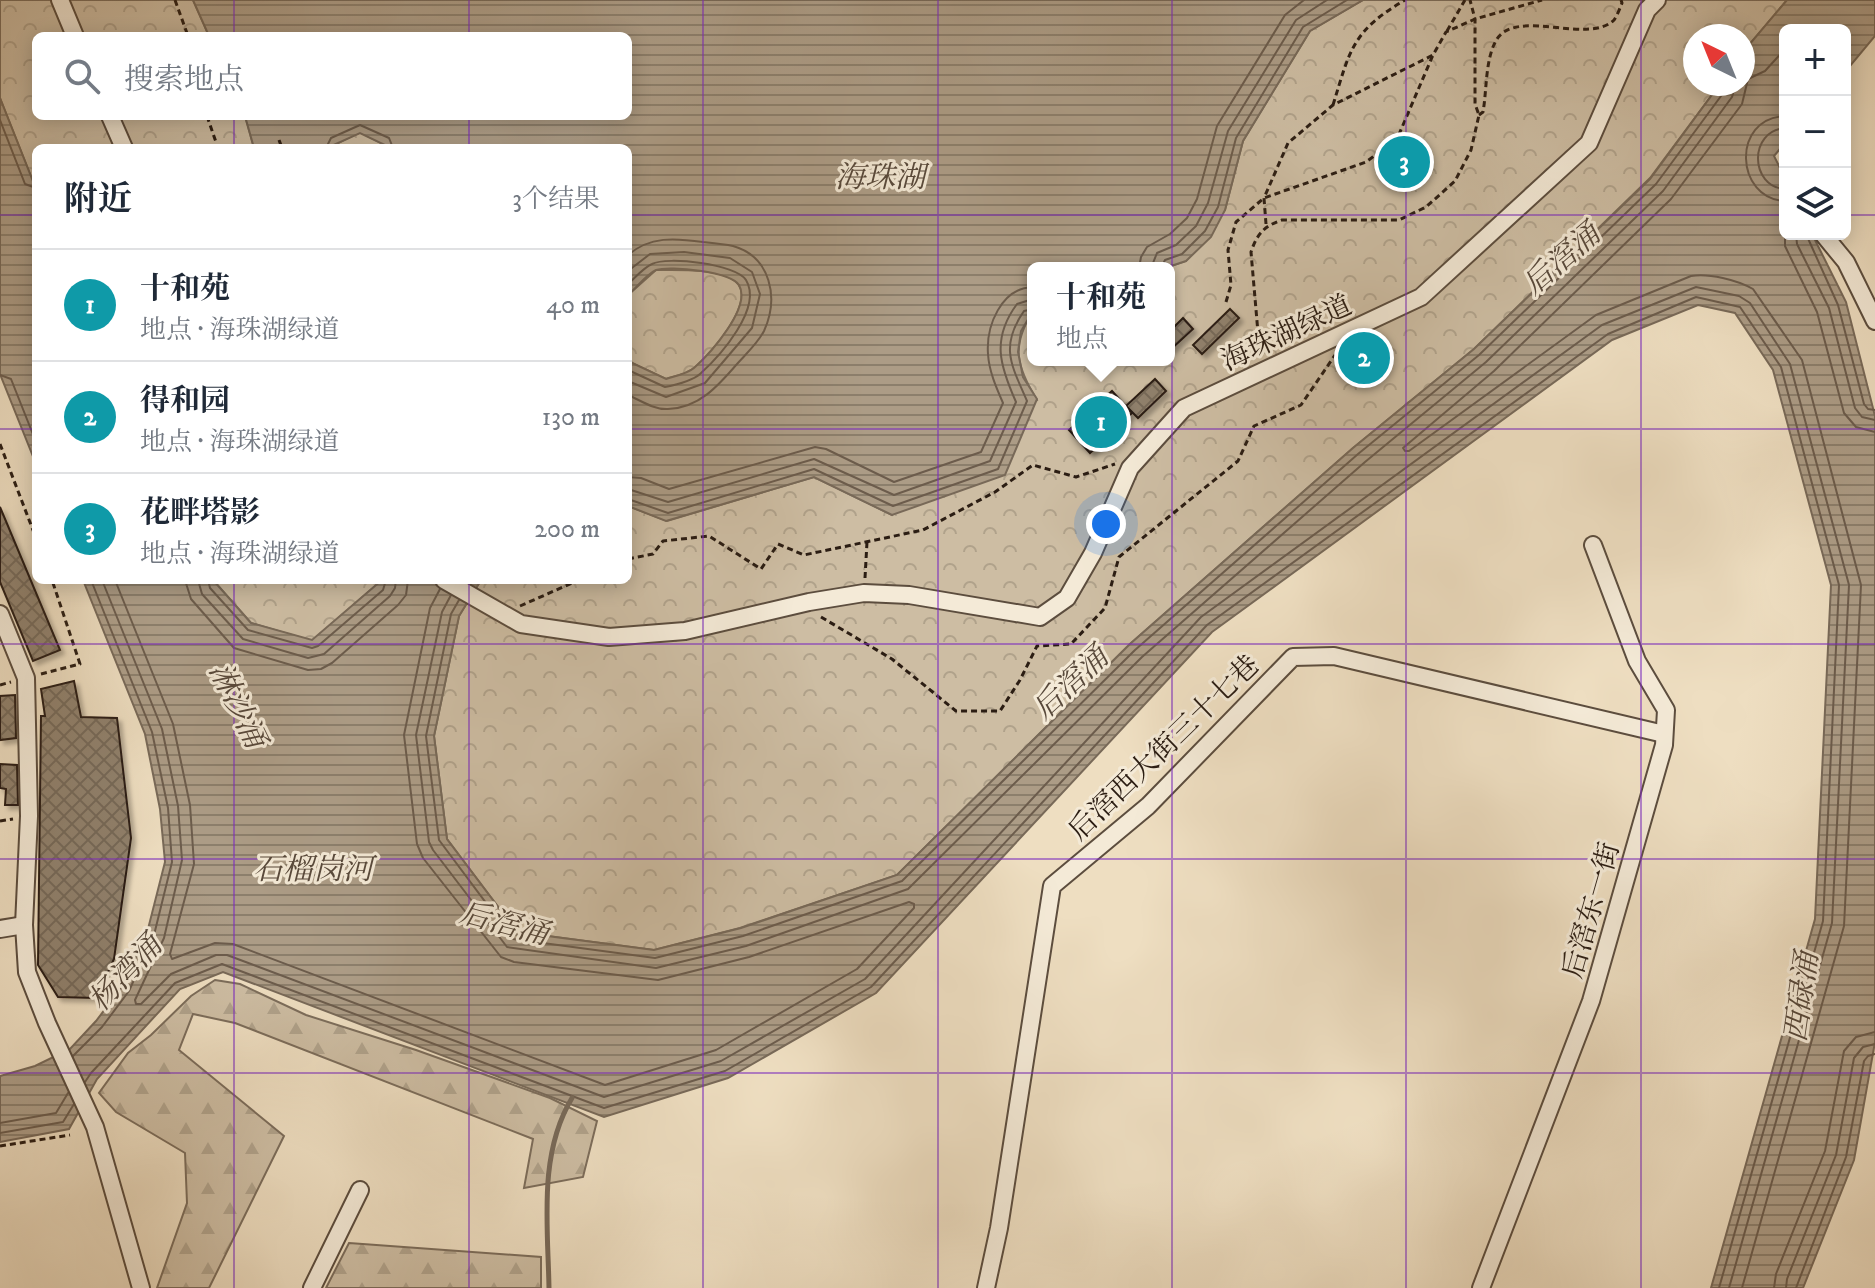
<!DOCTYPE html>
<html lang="zh">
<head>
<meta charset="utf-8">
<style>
  body { margin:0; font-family:"IM FELL DW Pica","Noto Serif SC",serif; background:#f2f2f3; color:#1f2937 }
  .controls { position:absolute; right:24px; top:24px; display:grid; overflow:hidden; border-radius:12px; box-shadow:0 4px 20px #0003 }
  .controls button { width:72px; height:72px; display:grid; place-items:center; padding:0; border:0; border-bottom:2px solid #e0e1e3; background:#fff; color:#1f2937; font:40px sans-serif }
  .compass { position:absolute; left:1683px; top:24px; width:72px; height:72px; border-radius:50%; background:#fff; box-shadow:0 4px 20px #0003; rotate:317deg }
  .you { position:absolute; left:1106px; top:524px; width:28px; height:28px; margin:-20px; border:6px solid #fff; border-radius:50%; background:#1a73e8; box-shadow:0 0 0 12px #1a73e833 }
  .badge { display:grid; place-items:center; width:52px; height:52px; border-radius:50%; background:#8f2418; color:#fff; font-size:26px; font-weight:700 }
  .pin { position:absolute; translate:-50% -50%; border:4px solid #fff; box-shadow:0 2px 8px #0006 }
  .popup { position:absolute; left:1027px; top:262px; width:148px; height:104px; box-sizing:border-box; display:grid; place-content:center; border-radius:12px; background:#fff; filter:drop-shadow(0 2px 6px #0005); font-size:26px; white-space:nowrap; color:#747a83 }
  .popup b { font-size:30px; color:#1f2937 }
  .popup::after { content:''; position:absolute; left:50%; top:100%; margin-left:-16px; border:16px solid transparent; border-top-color:#fff }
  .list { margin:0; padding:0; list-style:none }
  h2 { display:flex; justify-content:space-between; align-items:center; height:104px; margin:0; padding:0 32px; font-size:34px }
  h2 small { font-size:26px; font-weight:400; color:#747a83 }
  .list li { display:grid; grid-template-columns:52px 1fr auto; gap:24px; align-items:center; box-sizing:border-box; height:112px; padding:0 32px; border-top:2px solid #e0e1e3 }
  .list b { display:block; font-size:30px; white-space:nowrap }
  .list p { margin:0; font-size:26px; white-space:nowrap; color:#747a83 }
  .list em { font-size:26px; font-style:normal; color:#747a83 }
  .icon { flex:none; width:44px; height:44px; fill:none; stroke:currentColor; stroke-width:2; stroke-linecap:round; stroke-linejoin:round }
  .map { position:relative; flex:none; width:1875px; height:1288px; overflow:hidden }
  .search { position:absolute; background:#fff; box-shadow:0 4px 20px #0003; left:32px; top:32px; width:600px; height:88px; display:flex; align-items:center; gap:20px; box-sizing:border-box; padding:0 28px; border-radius:12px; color:#747a83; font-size:30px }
  .panel { position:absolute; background:#fff; box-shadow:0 4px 20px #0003; left:32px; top:144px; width:600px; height:440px; border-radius:12px }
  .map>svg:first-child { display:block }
</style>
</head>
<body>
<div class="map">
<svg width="1875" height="1288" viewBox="0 0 1875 1288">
  <defs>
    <pattern id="forest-firs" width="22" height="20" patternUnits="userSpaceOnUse" patternTransform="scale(2)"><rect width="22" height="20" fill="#cdbda3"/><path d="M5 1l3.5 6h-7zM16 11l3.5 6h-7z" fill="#b0a28b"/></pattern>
    <pattern id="park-crowns" width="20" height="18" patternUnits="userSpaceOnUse" patternTransform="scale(2)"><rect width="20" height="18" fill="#cdbda3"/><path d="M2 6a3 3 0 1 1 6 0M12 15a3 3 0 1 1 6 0" fill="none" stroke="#b0a28b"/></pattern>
    <pattern id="water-rules" width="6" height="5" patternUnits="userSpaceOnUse" patternTransform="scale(2)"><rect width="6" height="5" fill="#ac9c86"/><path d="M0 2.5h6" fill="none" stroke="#8c7f6c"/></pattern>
    <pattern id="building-cross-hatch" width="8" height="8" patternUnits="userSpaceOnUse" patternTransform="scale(2)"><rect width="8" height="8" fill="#90816d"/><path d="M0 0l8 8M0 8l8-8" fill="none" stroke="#766958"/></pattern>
    <filter id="shadow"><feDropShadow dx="4" dy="4" stdDeviation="2" flood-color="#0004"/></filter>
  </defs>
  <rect width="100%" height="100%" fill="#eedec1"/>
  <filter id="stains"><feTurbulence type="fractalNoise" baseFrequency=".0025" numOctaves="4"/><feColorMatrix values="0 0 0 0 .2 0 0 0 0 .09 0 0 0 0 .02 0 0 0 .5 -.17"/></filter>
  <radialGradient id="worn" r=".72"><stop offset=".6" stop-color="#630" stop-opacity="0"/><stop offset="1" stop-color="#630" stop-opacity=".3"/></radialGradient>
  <!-- forest -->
  <g fill="url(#forest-firs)" stroke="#7c6d5b" stroke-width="2">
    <path d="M215,980L240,984L306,1015L416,1050L550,1098L597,1121L583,1177L524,1188L533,1139L235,1023L193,1014L179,1050L284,1136L209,1288H157L187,1203L185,1153L116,1112L99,1093L128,1053L151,1035L191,996Z"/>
    <path d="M349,1243L541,1257V1288H326Z"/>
  </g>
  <!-- park -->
  <g fill="url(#park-crowns)" stroke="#7c6d5b" stroke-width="2">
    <path d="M0,0H193L209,36H36V116H245L254,148H36V189L0,98Z"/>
    <path d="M1363,0H1787L1743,52V36H1695V84H1720L1650,178L1474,349L1353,448L1130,644L897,875L740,928L654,950L517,932L447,839L434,736L459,616L481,580H628V506L667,521L814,477L892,515L1037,400C1016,366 1011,346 1033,311V360H1169V268H1165L1186,261L1225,210L1243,141L1310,31Z"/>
    <path d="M360,132L391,148H328Z"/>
    <path d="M656,270C677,270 718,268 735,281C759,300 710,354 694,368C687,374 675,376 666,379L632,363L628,357V295Z"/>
    <path d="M213,580H382L312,641L251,623Z"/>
  </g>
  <!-- water -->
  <g fill="url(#water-rules)" stroke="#786958" stroke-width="2">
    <path d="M193,0H1363L1310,31L1243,141L1225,210L1211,237L1186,261L1165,268H1033V311L1021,331L1018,352L1023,377L1037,399L1005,475L892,515L814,477L666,521L628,506V357L632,363L666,379C675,376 687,374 694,368C710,354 752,307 739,285C731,272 670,265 656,270C647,274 636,288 628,295V148H391L360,133L327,148H254L245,116H628V36H209Z"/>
    <path d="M1787,0H1875V36L1845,72V30H1785V143L1774,156L1785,178V234H1812L1846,302L1875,416V1042L1854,1160L1803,1288H1711L1815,919L1831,585L1773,370L1735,313L1698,305L1612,340L1212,632L876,993L728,1078L604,1117L223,972L180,989L97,1079L69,1129L0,1142V1076L35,1066L70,1049L96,1021L122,987L147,933L165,862L160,809L145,734L83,580H213L251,623L312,640L382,580H481L459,616L434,736L447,839L517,932L654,950L741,928L897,875L1130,644L1353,448L1474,349L1650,179L1720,84H1743V52Z"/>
    <path d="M0,98L36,189V464L0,374Z"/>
  </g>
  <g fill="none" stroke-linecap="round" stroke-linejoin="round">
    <!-- shore -->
    <g stroke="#6c5c4c" stroke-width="2">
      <path d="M1785,116C1731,118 1735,199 1785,201"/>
      <path d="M0,120L25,184L36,188"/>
      <path d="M1785,128C1748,131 1750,187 1785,189"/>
      <path d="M326,148L331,138L360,125L389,138L393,148"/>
      <path d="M1785,227V246L1817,312L1844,413L1856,427L1875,432"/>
      <path d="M1796,234L1797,244L1829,308L1855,408L1862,417L1875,420"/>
      <path d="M1806,234L1838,305L1864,404L1868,409L1875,410"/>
      <path d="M628,255C650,236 675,238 703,242C713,243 724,244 733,246C771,257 779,298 764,331C758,343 746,354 737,364C718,386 699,408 668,409C654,410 640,400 628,395"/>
      <path d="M1139,268L1141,257L1147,247L1170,234L1187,218L1197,199L1217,126L1285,15L1304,0"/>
      <path d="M1151,268L1157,253L1176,245L1196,226L1208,203L1228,131L1296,20L1327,0"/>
      <path d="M1161,268L1165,260L1182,254L1205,231L1218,207L1236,138L1303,27L1347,0"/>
      <path d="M628,271L650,254L684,252L730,258L752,272L760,294L752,328L705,383L666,397L628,381"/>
      <path d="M628,284C635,278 643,268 652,264C667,256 736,264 746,280C763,308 720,356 700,374C692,381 675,385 665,387L628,370"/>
      <path d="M0,375L11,379L36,442"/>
      <path d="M628,477L641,478L669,489L815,447L826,449L894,482L981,452L1003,403C996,387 989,371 988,354C986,326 1001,288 1033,287"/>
      <path d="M628,489L668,502L814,459L894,495L990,461L1016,402C1000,366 991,339 1017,304L1033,299"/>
      <path d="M628,499L668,513L814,469L893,506L998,469L1027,401C1012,366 999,347 1024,311L1033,309"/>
      <path d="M102,580L162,729L178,806L182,860L164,938L135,1000L136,1004H141L171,974L216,955H227L604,1097L721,1061L865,979L1201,617L1602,325L1696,287L1739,296L1750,303L1790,364L1849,585L1832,923L1729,1288"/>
      <path d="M115,580L173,724L190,805L194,864L170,954L172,959L215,943L233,944L605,1085L716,1050L857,969L914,908V904L909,902L749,957L658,980L514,962L501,957L423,858L417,844L404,735L430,608L440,589"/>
      <path d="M185,580L191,599L234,648L308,670L321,669L332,663L398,605L406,595L408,580"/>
      <path d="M198,580L202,594L243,639L308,658L324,654L390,596L395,588L396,580"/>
      <path d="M208,580L210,588L248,630L312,648L318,646L383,590L386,580"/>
      <path d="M451,595L442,612L416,735L429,842L433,850L507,947L656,968L746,946L908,889L1142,657L1365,462L1486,362L1663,191L1732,97L1736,84"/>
      <path d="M459,600L451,614L426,736L439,840L513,939L655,958L743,936L902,881L1135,650L1358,454L1479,355L1656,184L1724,92L1725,84"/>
      <path d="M73,1056L102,1027L129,991L154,935L172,862L168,808L152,732L91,580"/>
      <path d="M85,1082L91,1073L175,983L222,964L604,1108L725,1071L871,987L1207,625L1608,334L1696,297L1740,307L1781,367L1839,585L1823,921L1719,1288"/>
      <path d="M0,1123L56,1113L68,1093"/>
      <path d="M0,1133L63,1122L74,1104"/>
      <path d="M1742,1288L1844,926L1861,585L1802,360L1753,289C1737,280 1709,273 1691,276L1596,315L1409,451H1405L1403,448L1494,371L1671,199L1742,104L1748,79L1765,71L1785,49"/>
      <path d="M1774,1288L1776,1274L1825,1151L1844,1051L1856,1037L1875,1032"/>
      <path d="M1786,1288L1787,1279L1836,1155L1854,1058L1863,1047L1875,1044"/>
      <path d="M1796,1288L1846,1157L1864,1061L1868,1056L1875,1054"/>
    </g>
    <!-- stream -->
    <path stroke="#786958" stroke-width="5" d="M549,1288C548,1226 538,1154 572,1098"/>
  </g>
  <!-- building -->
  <g fill="url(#building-cross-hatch)" stroke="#2b1d13" stroke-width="2" filter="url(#shadow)">
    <path d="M1230,309L1239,318L1202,354L1193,345Z"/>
    <path d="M1183,318L1193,329L1169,351V332Z"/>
    <path d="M1155,379L1166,391L1138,418L1126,406Z"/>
    <path d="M1112,391L1132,413L1090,453L1069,430Z"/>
    <path d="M0,507L60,650L33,661L0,582Z"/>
    <path d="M74,681L81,717L117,718L131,838L114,959L96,998L58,997L38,965L41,716H45L41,689Z"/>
    <path d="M15,695L16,738L0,740V696Z"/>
    <path d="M0,764L17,765L18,805H5L6,789L0,788Z"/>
  </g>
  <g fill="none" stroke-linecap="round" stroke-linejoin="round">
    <!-- minor casing -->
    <g stroke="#5c4d3e" stroke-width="20">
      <g id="minor">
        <path d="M60,0L75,36"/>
        <path d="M110,116L124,148"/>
        <path d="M1823,234L1846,262L1875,321"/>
        <path d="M444,580L521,624L609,637L685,631L809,602L864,593L909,595L1040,617L1067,598L1093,553L1130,468L1184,408L1421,297L1589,143L1647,10L1657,0"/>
        <path d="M0,614L26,678L29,816L24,925L27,972L47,1023L95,1127L141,1288"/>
        <path d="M0,929L24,925"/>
        <path d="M312,1288L360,1190"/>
        <path d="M986,1288L999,1228L1052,886L1148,806L1293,657L1334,656L1664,734"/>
        <path d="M1481,1288L1591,1001L1664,745L1666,710L1637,661L1593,545"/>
      </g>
    </g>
    <!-- path -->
    <g stroke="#2b1d13" stroke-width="3" stroke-dasharray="6 4" stroke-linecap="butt">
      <path d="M175,0L188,36"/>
      <path d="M1447,31L1465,0"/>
      <path d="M1333,105C1350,50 1352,31 1405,0"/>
      <path d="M1479,115L1483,112C1487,90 1485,58 1497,39C1517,8 1589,45 1614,20C1617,16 1620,8 1622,3L1621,0"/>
      <path d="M207,116L218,148"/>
      <path d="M279,140L282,148"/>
      <path d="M1266,224L1264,198L1288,143L1333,105L1433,55L1446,32L1475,19L1542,0"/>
      <path d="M1226,302L1231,285L1228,250L1236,222L1264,198L1366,162L1397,139L1433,55"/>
      <path d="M1260,356L1251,252C1257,234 1264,226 1282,220H1399L1426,207L1455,181L1471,150L1479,115L1475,104V19L1470,0"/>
      <path d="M0,444L36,538"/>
      <path d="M628,559L653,554L663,541L709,536L761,569L778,544L804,555L923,530L995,492L1033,465L1076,477L1115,464"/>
      <path d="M865,578L867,542"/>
      <path d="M520,606L579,580"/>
      <path d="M821,617L892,659L956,711H1000L1020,680L1037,646L1071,644L1105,608L1119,557L1238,461L1254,426L1301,405L1335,355"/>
      <path d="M41,674L80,664L52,580"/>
      <path d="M0,685L11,682"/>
      <path d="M0,821L13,819"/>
      <path d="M0,1146L70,1135"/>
    </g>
    <!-- minor -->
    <use href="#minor" stroke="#f4ead7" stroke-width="16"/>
  </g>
  <!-- grid -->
  <path fill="none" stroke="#7b2cbf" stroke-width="2" stroke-opacity="0.55" d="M234,0V36M469,0V36M703,0V1288M938,0V1288M1172,0V1288M1406,0V1288M1641,0V1288M234,116V148M469,116V148M0,215H36M628,215H1785M1845,215H1875M0,429H36M628,429H1875M234,580V1288M469,580V1288M0,644H1875M0,859H1875M0,1073H1875"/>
  <g text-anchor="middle" stroke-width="6" stroke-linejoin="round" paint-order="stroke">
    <!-- street labels -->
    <g font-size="28" fill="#2b1d13" stroke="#f4ead7">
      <text transform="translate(1286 332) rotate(-25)" y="10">海珠湖绿道</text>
      <text transform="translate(1163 747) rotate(-44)" y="10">后滘西大街三十七巷</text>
      <text transform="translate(1590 910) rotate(-74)" y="10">后滘东一街</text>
    </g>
    <!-- water labels -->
    <g font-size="30" font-style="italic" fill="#58493b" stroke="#f4ead7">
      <text x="880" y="187">海珠湖</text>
      <text transform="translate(1561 259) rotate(-41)" y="10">后滘涌</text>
      <text transform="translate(1070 683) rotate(-43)" y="10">后滘涌</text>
      <text transform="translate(238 705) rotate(64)" y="10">淋沙涌</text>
      <text x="313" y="879">石榴岗河</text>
      <text transform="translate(504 923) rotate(15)" y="10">后滘涌</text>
      <text transform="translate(125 973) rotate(-47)" y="10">杨湾涌</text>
      <text transform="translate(1801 997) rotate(-82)" y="10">西碌涌</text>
    </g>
  </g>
  <rect width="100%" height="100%" filter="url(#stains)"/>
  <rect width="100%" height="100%" fill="url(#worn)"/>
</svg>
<div class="controls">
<button>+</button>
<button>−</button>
<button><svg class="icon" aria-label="layers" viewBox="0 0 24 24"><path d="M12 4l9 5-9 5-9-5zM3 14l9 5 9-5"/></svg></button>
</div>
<svg class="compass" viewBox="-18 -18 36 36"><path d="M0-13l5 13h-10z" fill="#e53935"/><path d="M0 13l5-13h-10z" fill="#747a83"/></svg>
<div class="you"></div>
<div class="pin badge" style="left:1101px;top:422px;background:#0f9aa8">1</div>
<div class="popup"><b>十和苑</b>地点</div>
<div class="pin badge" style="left:1364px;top:358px;background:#0f9aa8">2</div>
<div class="pin badge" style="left:1404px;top:162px;background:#0f9aa8">3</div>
<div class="search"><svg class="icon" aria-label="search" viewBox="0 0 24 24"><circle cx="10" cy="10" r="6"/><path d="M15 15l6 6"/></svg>搜索地点</div>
<section class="panel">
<h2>附近<small>3个结果</small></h2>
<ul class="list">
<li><span class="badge" style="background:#0f9aa8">1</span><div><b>十和苑</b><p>地点 · 海珠湖绿道</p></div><em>40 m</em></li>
<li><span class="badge" style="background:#0f9aa8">2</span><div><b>得和园</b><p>地点 · 海珠湖绿道</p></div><em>130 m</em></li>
<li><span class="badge" style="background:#0f9aa8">3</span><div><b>花畔塔影</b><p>地点 · 海珠湖绿道</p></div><em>200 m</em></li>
</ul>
</section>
</div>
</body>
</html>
